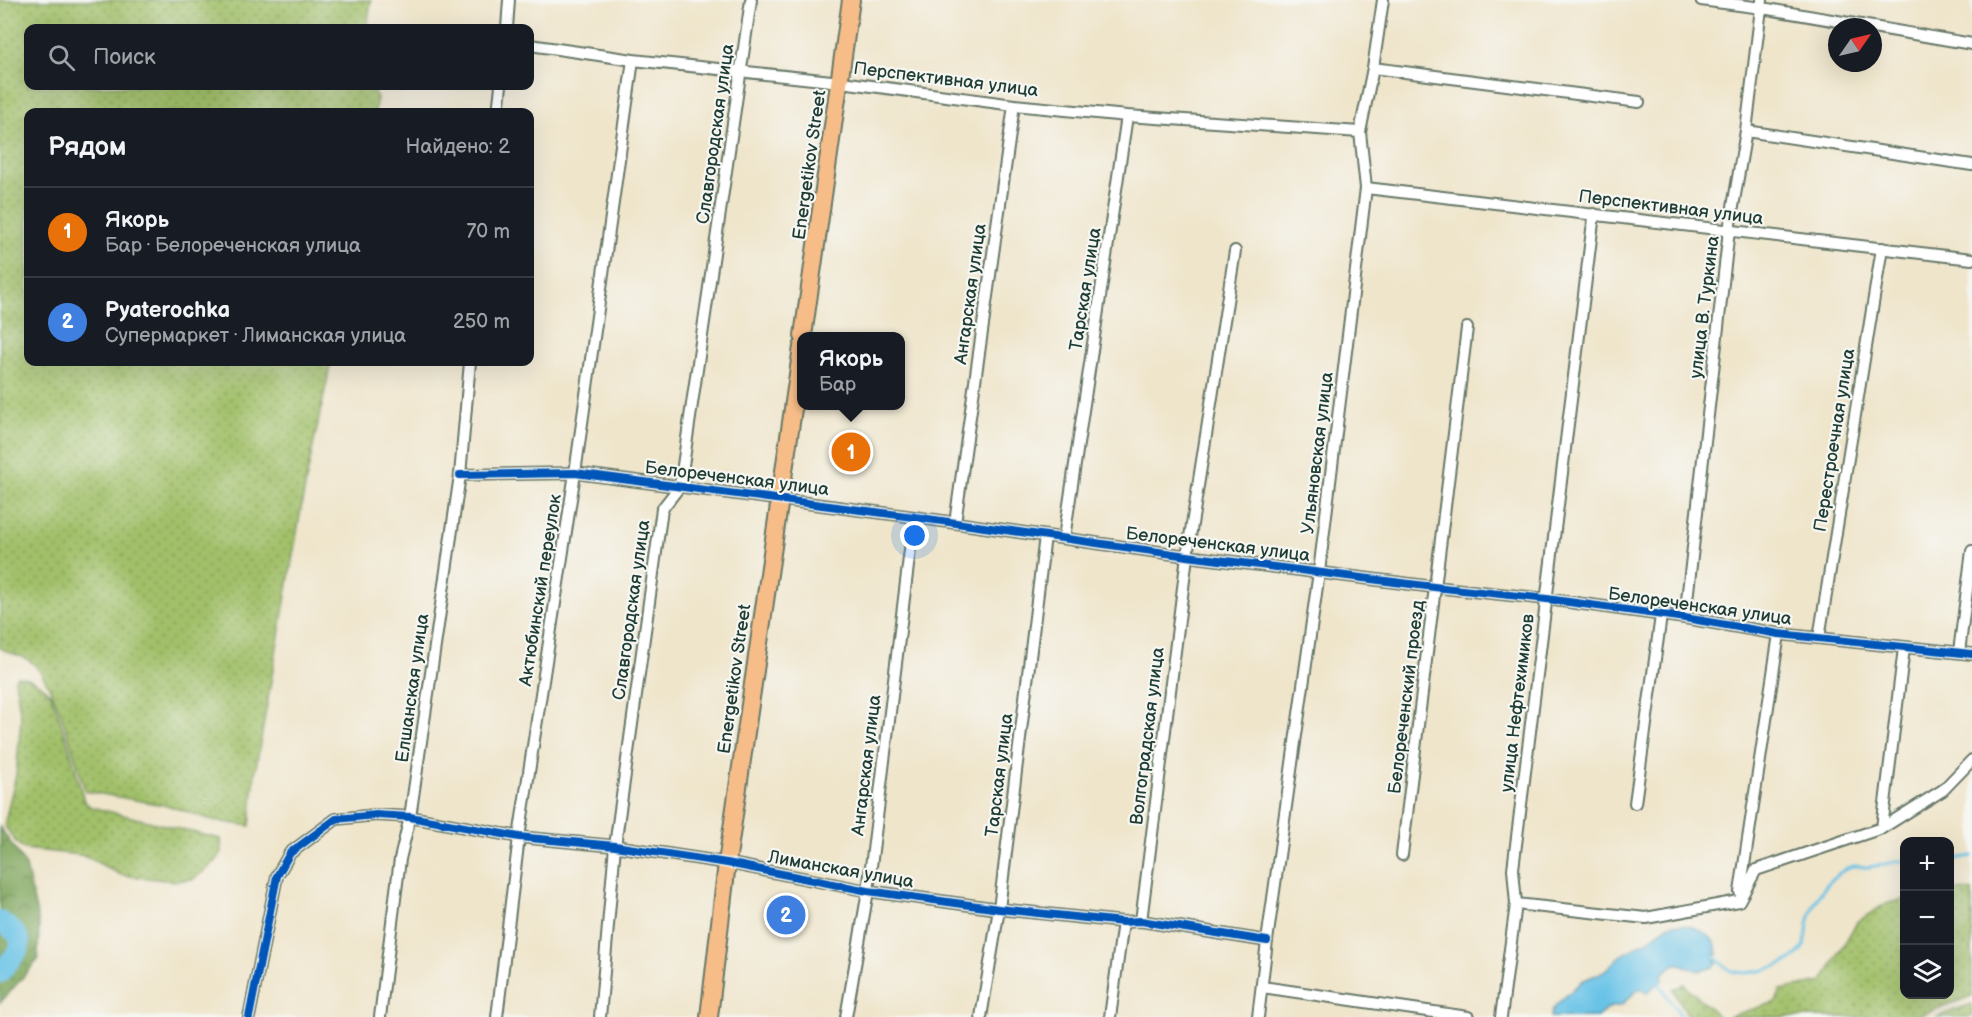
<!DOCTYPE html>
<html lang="ru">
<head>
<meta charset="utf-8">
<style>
  body { margin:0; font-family:"Balsamiq Sans",sans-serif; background:#242831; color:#f1f3f6 }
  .controls { position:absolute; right:18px; bottom:18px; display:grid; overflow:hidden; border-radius:12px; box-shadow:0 6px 24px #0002 }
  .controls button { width:54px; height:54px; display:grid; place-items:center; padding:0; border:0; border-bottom:2px solid #363941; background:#171b24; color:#f1f3f6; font:30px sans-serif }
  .compass { position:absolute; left:1828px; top:18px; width:54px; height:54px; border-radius:50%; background:#171b24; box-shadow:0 6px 24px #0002; rotate:56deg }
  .you { position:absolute; left:915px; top:536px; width:21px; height:21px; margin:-15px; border:4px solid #fff; border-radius:50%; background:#1a73e8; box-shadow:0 0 0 9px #1a73e833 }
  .badge { display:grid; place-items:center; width:39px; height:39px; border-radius:50%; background:#d93025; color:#fff; font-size:20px; font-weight:700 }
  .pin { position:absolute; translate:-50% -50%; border:3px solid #fff; box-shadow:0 2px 6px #0006 }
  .popup { position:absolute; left:797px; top:332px; width:108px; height:78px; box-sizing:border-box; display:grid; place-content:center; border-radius:12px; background:#171b24; filter:drop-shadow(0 2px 4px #0005); font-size:20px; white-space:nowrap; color:#9ea1a6 }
  .popup b { font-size:22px; color:#f1f3f6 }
  .popup::after { content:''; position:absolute; left:50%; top:100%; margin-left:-12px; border:12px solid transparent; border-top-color:#171b24 }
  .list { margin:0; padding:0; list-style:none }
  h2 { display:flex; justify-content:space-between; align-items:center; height:78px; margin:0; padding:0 24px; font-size:26px }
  h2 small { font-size:20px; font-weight:400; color:#9ea1a6 }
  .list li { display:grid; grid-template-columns:39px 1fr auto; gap:18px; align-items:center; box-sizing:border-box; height:90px; padding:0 24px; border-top:2px solid #363941 }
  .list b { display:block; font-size:22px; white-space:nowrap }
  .list p { margin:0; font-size:20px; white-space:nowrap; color:#9ea1a6 }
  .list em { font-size:20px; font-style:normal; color:#9ea1a6 }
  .icon { flex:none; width:33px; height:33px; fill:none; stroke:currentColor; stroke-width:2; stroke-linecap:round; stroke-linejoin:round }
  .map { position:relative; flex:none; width:1972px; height:1017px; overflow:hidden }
  .search { position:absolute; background:#171b24; box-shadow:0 6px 24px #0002; left:24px; top:24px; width:510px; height:66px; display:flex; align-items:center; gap:15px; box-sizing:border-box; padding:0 21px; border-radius:12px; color:#9ea1a6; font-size:22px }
  .panel { position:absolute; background:#171b24; box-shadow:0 6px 24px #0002; left:24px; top:108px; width:510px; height:258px; border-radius:12px }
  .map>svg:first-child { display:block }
</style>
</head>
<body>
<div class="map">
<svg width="1972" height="1017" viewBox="0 0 1972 1017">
  <defs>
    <pattern id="forest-crowns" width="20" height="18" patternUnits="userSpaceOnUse" patternTransform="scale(1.5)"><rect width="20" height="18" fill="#80a65d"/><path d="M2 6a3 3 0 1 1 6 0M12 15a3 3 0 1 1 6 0" fill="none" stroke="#68884e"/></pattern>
    <pattern id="garden-dots" width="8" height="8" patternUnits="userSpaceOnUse" patternTransform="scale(1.5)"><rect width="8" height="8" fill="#a1c069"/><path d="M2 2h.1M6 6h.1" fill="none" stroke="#839d57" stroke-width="1.8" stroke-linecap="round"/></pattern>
  </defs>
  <rect width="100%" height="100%" fill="#f6f6f2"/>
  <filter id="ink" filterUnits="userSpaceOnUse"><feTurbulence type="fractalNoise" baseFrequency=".0167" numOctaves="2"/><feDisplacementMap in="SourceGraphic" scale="12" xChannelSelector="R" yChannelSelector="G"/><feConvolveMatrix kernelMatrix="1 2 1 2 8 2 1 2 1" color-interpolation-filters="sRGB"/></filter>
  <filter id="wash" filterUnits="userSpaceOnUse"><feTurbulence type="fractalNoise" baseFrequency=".008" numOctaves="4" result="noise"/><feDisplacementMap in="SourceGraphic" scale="24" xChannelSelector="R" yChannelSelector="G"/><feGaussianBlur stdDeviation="1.35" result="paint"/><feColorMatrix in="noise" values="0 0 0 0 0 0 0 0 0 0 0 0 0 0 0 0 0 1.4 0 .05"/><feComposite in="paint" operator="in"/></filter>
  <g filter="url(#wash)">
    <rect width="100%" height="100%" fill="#efe5cb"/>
    <!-- forest -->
    <path fill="url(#forest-crowns)" stroke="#507248" stroke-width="1.5" d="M0,827L26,866L39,924L38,960L0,1003Z"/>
    <!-- garden -->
    <g fill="url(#garden-dots)" stroke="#607e4e" stroke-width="1.5">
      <path d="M0,0H371L367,28H28V86H368L377,97L375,112H28V362H331L307,475L255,773L250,826L215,821L169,806L85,791C75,759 55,679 30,661C22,655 9,654 0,648Z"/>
      <path d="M17,676L28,678L39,684L51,694L69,747L84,801L91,807L221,839L222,852L216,861L207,869L193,879L173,881L121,875L91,859L80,855L24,849L16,842L4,825L16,775L21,718L15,679Z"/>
      <path d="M1950,890L1972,891V996L1915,1017H1727L1776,1002L1781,990L1822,982L1857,922L1885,904L1904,899V994H1950Z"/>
      <path d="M1684,984L1719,1017H1689L1673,990Z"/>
      <path d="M1972,1004V1017H1936Z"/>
    </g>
    <!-- water -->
    <path fill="#69c3e7" stroke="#44808e" stroke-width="1.5" d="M1674,924C1694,925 1716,933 1718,955L1711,954L1717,963L1713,967L1699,971L1680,964H1675L1662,974L1663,980L1646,993L1640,988L1621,1005L1608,1008L1597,1017H1551L1552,1011L1556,1005L1582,981L1603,972L1620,956L1647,941L1668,926Z"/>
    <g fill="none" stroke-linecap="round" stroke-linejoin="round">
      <!-- stream -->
      <g stroke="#69c3e7" stroke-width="3">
        <path d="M1950,860L1972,856"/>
        <path d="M1709,955L1711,954C1717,959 1725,968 1732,971C1751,977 1794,965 1803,947C1807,941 1807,931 1808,924C1812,906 1820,889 1835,877C1840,872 1848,866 1855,866C1859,865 1864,868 1868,867C1881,866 1892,861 1904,861"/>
        <path d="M1657,981L1682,1017"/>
      </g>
      <!-- river -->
      <path stroke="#69c3e7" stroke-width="20" d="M0,921C33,943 20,948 0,973"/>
    </g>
  </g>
  <g filter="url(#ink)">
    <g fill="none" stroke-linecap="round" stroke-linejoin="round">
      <!-- street casing -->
      <g stroke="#687869" stroke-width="14">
        <g id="street">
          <path d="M1701,0L1762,8L1972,44"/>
          <path d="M507,28L509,0"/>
          <path d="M530,45L633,60L841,82L1014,105L1127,116L1360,132"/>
          <path d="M1373,68L1639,102"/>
          <path d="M498,112L501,86"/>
          <path d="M1746,131L1972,165"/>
          <path d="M1366,188L1972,259"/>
          <path d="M460,475L575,473L914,517L1187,556L1434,587L1547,599L1685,618L1779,634L1972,654"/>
          <path d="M955,523L1014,105"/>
          <path d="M1064,538L1127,116"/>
          <path d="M1685,618L1729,230L1746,131L1762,0"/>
          <path d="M1819,638L1882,248"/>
          <path d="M1959,652L1972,551"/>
          <path d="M1635,803L1661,616"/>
          <path d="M1882,828L1904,648"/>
          <path d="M1402,855L1467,328"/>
          <path d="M1740,892L1779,634"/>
          <path d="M1516,904L1646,918L1739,901L1756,870L1882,828L1943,790L1972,760"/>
          <path d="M1141,921L1187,556L1235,251"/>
          <path d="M1262,987L1468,1017"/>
          <path d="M249,1017L277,876L290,853L336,819L376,815L410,817L519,837L615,846L727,863L868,891L999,909L1123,922L1141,921L1267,941"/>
          <path d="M380,1017L400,859L410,817L460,475L470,362"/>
          <path d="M497,1017L519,837L575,473L633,60"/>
          <path d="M600,1017L615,846L662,509L680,486L751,0"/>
          <path d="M846,1017L868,891L914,517"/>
          <path d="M981,1017L999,909L1045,536"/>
          <path d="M1110,1017L1123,922"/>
          <path d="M1258,1017L1267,941L1319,572L1366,188L1360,132L1373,68L1383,0"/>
          <path d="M1501,1017L1516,904L1513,869L1594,214"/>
        </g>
      </g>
      <!-- primary casing -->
      <g stroke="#687869" stroke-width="20">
        <g id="primary">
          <path d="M803,336L851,0"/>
          <path d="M709,1017L727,863L802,347"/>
        </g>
      </g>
      <!-- street -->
      <use href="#street" stroke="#fff" stroke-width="10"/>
      <!-- primary -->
      <use href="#primary" stroke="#f7bd88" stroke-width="16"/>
      <!-- cycleway casing -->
      <g stroke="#f6f6f2" stroke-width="11">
        <g id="cycleway">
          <path d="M460,475L575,473L914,517L1187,556L1434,587L1547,599L1685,618L1779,634L1972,654"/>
          <path d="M249,1017L277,876L290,853L336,819L376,815L410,817L519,837L615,846L727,863L868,891L999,909L1123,922L1141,921L1267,941"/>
        </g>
      </g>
      <!-- cycleway -->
      <use href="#cycleway" stroke="#0057b8" stroke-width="8"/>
    </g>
  </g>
  <g text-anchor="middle" stroke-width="4.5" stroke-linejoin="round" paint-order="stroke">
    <!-- street labels -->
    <g font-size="18" fill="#1f3d34" stroke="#f6f6f2">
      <text transform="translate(946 79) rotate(7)" y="6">Перспективная улица</text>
      <text transform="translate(715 134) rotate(-82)" y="6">Славгородская улица</text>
      <text transform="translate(809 165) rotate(-82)" y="6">Energetikov Street</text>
      <text transform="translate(1671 207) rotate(7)" y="6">Перспективная улица</text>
      <text transform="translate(1085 289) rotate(-81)" y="6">Тарская улица</text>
      <text transform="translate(970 294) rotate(-82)" y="6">Ангарская улица</text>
      <text transform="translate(1704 307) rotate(-83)" y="6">улица В. Туркина</text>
      <text transform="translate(1834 440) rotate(-81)" y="6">Перестроечная улица</text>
      <text transform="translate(1317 453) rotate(-83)" y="6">Ульяновская улица</text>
      <text transform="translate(737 478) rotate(7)" y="6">Белореченская улица</text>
      <text transform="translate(1218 544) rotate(7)" y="6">Белореченская улица</text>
      <text transform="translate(540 590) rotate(-81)" y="6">Актюбинский переулок</text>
      <text transform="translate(1700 606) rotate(8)" y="6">Белореченская улица</text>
      <text transform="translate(631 610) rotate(-82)" y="6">Славгородская улица</text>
      <text transform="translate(734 679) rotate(-82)" y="6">Energetikov Street</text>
      <text transform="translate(412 688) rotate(-82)" y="6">Елшанская улица</text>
      <text transform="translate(1406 697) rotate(-83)" y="6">Белореченский проезд</text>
      <text transform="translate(1517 703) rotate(-83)" y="6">улица Нефтехимиков</text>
      <text transform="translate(1147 736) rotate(-83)" y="6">Волгоградская улица</text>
      <text transform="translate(866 765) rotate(-83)" y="6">Ангарская улица</text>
      <text transform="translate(999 775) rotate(-83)" y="6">Тарская улица</text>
      <text transform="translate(841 869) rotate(10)" y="6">Лиманская улица</text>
    </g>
  </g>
</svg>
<div class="controls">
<button>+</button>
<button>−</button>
<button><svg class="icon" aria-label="layers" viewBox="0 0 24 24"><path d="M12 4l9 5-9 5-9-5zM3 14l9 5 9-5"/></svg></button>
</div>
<svg class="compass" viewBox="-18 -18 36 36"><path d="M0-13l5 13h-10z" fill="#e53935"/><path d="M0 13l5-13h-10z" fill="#9ea1a6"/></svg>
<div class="you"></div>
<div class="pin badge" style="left:851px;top:452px;background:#e8710a">1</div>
<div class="popup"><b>Якорь</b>Бар</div>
<div class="pin badge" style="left:786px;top:915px;background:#3f7fe0">2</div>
<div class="search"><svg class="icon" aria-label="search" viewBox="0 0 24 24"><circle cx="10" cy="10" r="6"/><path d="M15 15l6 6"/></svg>Поиск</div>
<section class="panel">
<h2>Рядом<small>Найдено: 2</small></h2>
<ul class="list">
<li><span class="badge" style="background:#e8710a">1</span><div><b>Якорь</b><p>Бар · Белореченская улица</p></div><em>70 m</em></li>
<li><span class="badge" style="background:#3f7fe0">2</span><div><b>Pyaterochka</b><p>Супермаркет · Лиманская улица</p></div><em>250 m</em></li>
</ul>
</section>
</div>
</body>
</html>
